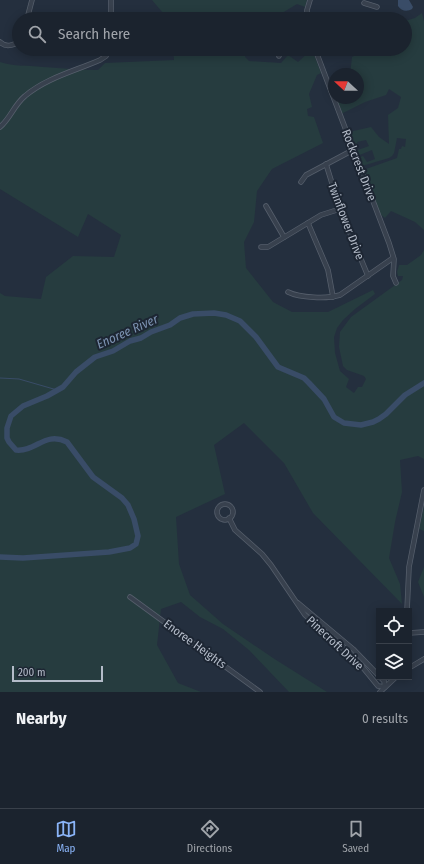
<!DOCTYPE html>
<html lang="en">
<head>
<meta charset="utf-8">
<style>
  body { margin:0; font-family:"Fira Sans Condensed",sans-serif; background:#282f3a; color:#f1f3f6 }
  .controls { position:absolute; right:12px; bottom:12px; display:grid; overflow:hidden; border-radius:0px; box-shadow:0 2px 10px #0003 }
  .controls button { width:36px; height:36px; display:grid; place-items:center; padding:0; border:0; border-bottom:1px solid #39404a; background:#1b232e; color:#f1f3f6; font:20px sans-serif }
  .compass { position:absolute; left:328px; top:68px; width:36px; height:36px; border-radius:50%; background:#1b232e; box-shadow:0 2px 10px #0003; rotate:292deg }
  .scale { position:absolute; left:12px; bottom:10px; width:91px; box-sizing:border-box; padding-left:4px; border:2px solid #b4bcc9; border-top:0; font-size:11px; line-height:14px; white-space:nowrap; color:#b4bcc9; -webkit-text-stroke:3px #1d2633; paint-order:stroke }
  .list { margin:0; padding:0; list-style:none }
  h2 { display:flex; justify-content:space-between; align-items:center; height:52px; margin:0; padding:0 16px; font-size:17px }
  h2 small { font-size:13px; font-weight:400; color:#a0a4aa }
  .icon { flex:none; width:22px; height:22px; fill:none; stroke:currentColor; stroke-width:2; stroke-linecap:round; stroke-linejoin:round }
  .map { position:relative; flex:none; width:424px; height:692px; overflow:hidden }
  .search { position:absolute; background:#1b232e; box-shadow:0 2px 10px #0003; left:12px; right:12px; top:12px; height:44px; display:flex; align-items:center; gap:10px; box-sizing:border-box; padding:0 14px; border-radius:22px; color:#a0a4aa; font-size:15px }
  .sheet { height:116px; background:#1b232e }
  nav { display:flex; justify-content:space-around; align-items:center; box-sizing:border-box; height:56px; border-top:1px solid #39404a; background:#1b232e; font-size:11px; color:#a0a4aa }
  nav a { display:grid; justify-items:center; gap:2px }
  nav .on { color:#8ab4f8 }
  .map>svg:first-child { display:block }
</style>
</head>
<body>
<div class="map">
<svg width="424" height="692" viewBox="0 0 424 692">
  <rect width="100%" height="100%" fill="#242f3e"/>
  <!-- green -->
  <g fill="#263c3f">
    <path d="M152,0H307L305,7L297,4L272,19H168Z"/>
    <path d="M422,13L424,21V230L415,222L391,211L385,218L380,214L363,170L397,158L399,149H401L402,146L405,147L406,139L397,138L394,153L392,156L389,158L362,166L358,158L363,156L367,162L375,159L372,150L357,156L355,151L369,146L366,140L357,142L359,147L354,148L349,132L371,127L379,137L389,144L388,115L398,108L401,97L389,89L386,95L365,102L341,114L335,98H358V74H350L352,57L358,54L360,49H405V21L415,18Z"/>
    <path d="M173,49H247L245,57L249,61L281,63L288,55L298,62L309,52L307,49H312L321,73L317,75L309,94L312,107L307,109L308,116L314,117L323,143L272,169L257,191L254,222L244,242L246,268L273,302L292,312H328L373,290L375,294L355,309L343,320L337,328L334,337L335,353L340,371L349,379L346,387L354,393L358,387H362L366,379L364,376L347,370L343,366L339,347L340,332L351,317L402,280L403,276H398L397,272L399,265H407L421,255L424,250V459L418,456L400,460L402,492L395,522L389,558L400,584L402,604L313,513L284,463L244,423L214,445L225,494L176,517L179,564L190,595L223,624L273,658L327,692H289L249,650L223,629L200,617L181,602L161,609L157,645L178,683L201,692H0V293L5,296L41,299L46,277L73,256L114,257L121,235L88,214L78,237L0,189V62C14,67 28,65 43,67C62,68 80,70 98,70L105,63L174,60Z"/>
    <path d="M424,506V531L419,529Z"/>
    <path d="M424,567V597L418,582Z"/>
  </g>
  <!-- water -->
  <path fill="#394c67" d="M398,0H409L413,7L412,9C407,12 401,11 398,6Z"/>
  <g fill="none" stroke-linecap="round" stroke-linejoin="round">
    <!-- stream -->
    <path stroke="#394c67" stroke-width="1" d="M0,378L19,379L57,390"/>
    <!-- river -->
    <path stroke="#394c67" stroke-width="5.5" d="M0,557L23,558L109,552L130,548L136,544L138,536L134,519L128,505L122,498L93,477L67,442C45,431 36,452 16,450L9,442L7,438V428L11,416L23,406L47,396L63,387L76,372L95,357L113,351L130,341L141,338L151,332L170,325L180,318L193,314L214,313L226,315L240,321L256,337L278,367L304,378L309,383L324,399L334,417L344,423L361,425L373,422L379,419L386,414L405,395L424,383"/>
    <!-- minor casing -->
    <g stroke="#565f6c" stroke-width="5.5">
      <g id="minor">
        <path d="M364,3L377,7"/>
        <path d="M27,19L32,0"/>
        <path d="M111,19V0"/>
        <path d="M307,19V10L310,0"/>
        <path d="M0,42C6,48 13,45 19,42"/>
        <path d="M315,49L389,243L394,259L393,276L396,283"/>
        <path d="M279,56L281,49"/>
        <path d="M0,127C10,119 14,105 25,96C46,78 75,71 100,60L106,56L109,49"/>
        <path d="M326,164L340,209L368,276"/>
        <path d="M301,182L306,175L353,150"/>
        <path d="M266,206L284,237"/>
        <path d="M308,223L328,270L333,297"/>
        <path d="M261,247H268L321,215L340,209"/>
        <path d="M288,292C300,298 327,299 340,295L393,258"/>
        <circle cx="225" cy="512" r="8"/>
        <path d="M229,518L235,530L262,554L271,565L305,615L360,664L378,686L385,687L384,681L380,677"/>
        <path d="M130,597L260,692"/>
        <path d="M298,603L353,649L379,676"/>
        <path d="M407,611L409,567L424,490"/>
        <path d="M409,633L424,632"/>
        <path d="M409,668L424,659"/>
        <path d="M380,692L396,677"/>
      </g>
    </g>
    <!-- minor -->
    <use href="#minor" stroke="#38414e" stroke-width="4"/>
  </g>
  <g text-anchor="middle" stroke-width="4" stroke-linejoin="round" paint-order="stroke">
    <!-- street labels -->
    <g font-size="12" fill="#b4bcc9" stroke="#1d2633">
      <text transform="translate(359 165) rotate(69)" y="4">Rockcrest Drive</text>
      <text transform="translate(346 221) rotate(69)" y="4">Twinflower Drive</text>
      <text transform="translate(335 643) rotate(43)" y="4">Pinecroft Drive</text>
      <text transform="translate(195 644) rotate(36)" y="4">Enoree Heights</text>
    </g>
    <!-- water labels -->
    <g font-size="13" font-style="italic" fill="#7c92b1" stroke="#1d2633">
      <text transform="translate(127 331) rotate(-24)" y="5">Enoree River</text>
    </g>
  </g>
</svg>
<div class="controls">
<button><svg class="icon" aria-label="locate" viewBox="0 0 24 24"><circle cx="12" cy="12" r="6"/><path d="M12 2v4M12 18v4M2 12h4M18 12h4"/></svg></button>
<button><svg class="icon" aria-label="layers" viewBox="0 0 24 24"><path d="M12 4l9 5-9 5-9-5zM3 14l9 5 9-5"/></svg></button>
</div>
<svg class="compass" viewBox="-18 -18 36 36"><path d="M0-13l5 13h-10z" fill="#e53935"/><path d="M0 13l5-13h-10z" fill="#a0a4aa"/></svg>
<div class="scale">200 m</div>
<div class="search"><svg class="icon" aria-label="search" viewBox="0 0 24 24"><circle cx="10" cy="10" r="6"/><path d="M15 15l6 6"/></svg>Search here</div>
</div>
<section class="sheet">
<h2>Nearby<small>0 results</small></h2>
<ul class="list">
</ul>
</section>
<nav>
<a class="on"><svg class="icon" aria-label="map" viewBox="0 0 24 24"><path d="M3 6l6-2 6 2 6-2v14l-6 2-6-2-6 2zM9 4v14M15 6v14"/></svg>Map</a>
<a><svg class="icon" aria-label="directions" viewBox="0 0 24 24"><path d="M12 3l9 9-9 9-9-9zM9 14v-3h6M13 9l2 2-2 2"/></svg>Directions</a>
<a><svg class="icon" aria-label="saved" viewBox="0 0 24 24"><path d="M7 4h10v16l-5-4-5 4z"/></svg>Saved</a>
</nav>
</body>
</html>
